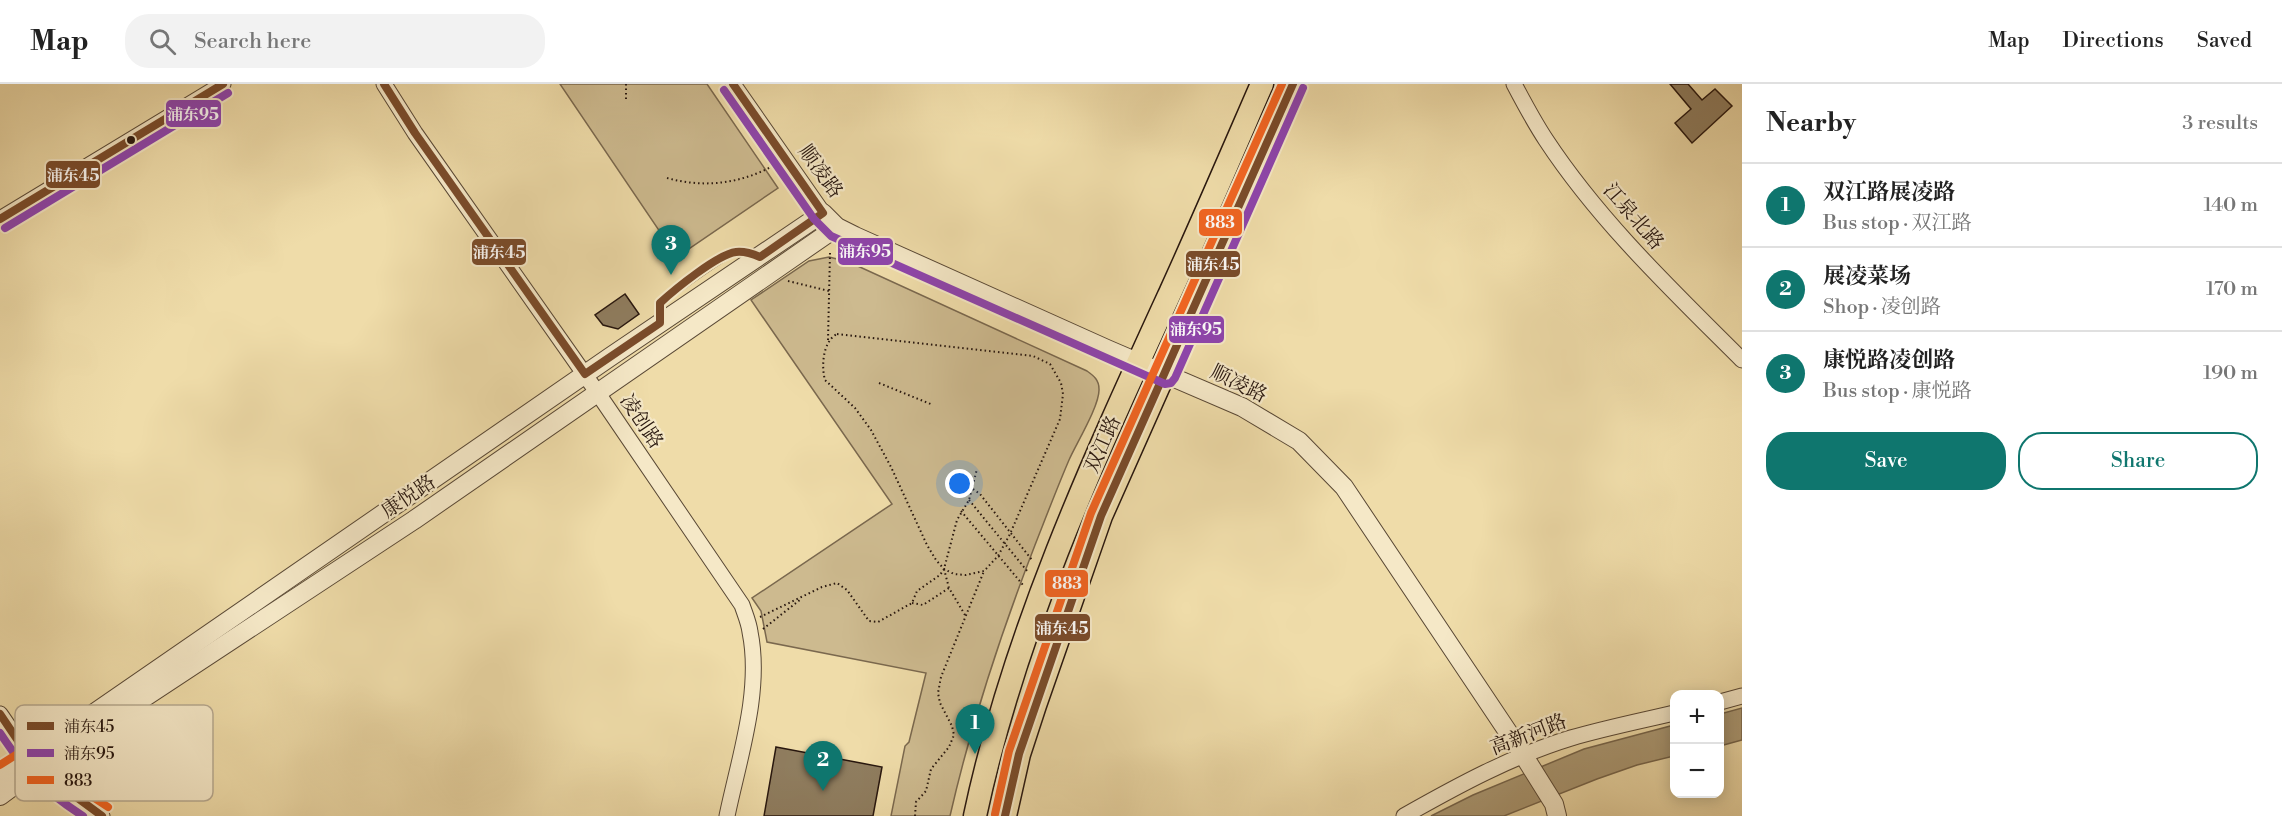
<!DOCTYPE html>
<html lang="en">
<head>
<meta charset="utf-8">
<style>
  body { margin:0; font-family:"Libre Bodoni","Noto Serif SC",serif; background:#f2f2f2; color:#222 }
  .controls { position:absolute; right:18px; bottom:18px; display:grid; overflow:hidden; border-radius:12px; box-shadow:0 3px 15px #0003 }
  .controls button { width:54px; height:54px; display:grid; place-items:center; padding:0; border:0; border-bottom:2px solid #e0e0e0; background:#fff; color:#222; font:30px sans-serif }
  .you { position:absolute; left:960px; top:400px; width:21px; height:21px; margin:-15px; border:4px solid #fff; border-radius:50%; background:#1a73e8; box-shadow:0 0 0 9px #1a73e833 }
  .badge { display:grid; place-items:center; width:39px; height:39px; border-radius:50%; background:#0f766e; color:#fff; font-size:20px; font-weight:700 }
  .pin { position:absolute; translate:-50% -50px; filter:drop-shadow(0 2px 3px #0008) }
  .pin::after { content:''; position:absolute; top:32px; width:21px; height:18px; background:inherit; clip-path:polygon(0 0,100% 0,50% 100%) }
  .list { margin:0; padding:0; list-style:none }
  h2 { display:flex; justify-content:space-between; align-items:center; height:78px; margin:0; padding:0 24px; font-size:26px }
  h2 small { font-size:20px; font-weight:400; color:#767676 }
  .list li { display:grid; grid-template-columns:39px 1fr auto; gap:18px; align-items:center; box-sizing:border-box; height:84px; padding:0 24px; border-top:2px solid #e0e0e0 }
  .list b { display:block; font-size:22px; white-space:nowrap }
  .list p { margin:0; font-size:20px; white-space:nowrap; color:#767676 }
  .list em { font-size:20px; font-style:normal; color:#767676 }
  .actions { display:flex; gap:12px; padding:18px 24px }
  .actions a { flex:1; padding:14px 0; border:2px solid #0f766e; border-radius:24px; text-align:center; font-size:21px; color:#0f766e }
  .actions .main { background:#0f766e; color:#fff }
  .icon { flex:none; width:33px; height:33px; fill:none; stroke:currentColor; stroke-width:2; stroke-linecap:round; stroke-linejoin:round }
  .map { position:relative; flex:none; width:1742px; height:732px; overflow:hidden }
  header { display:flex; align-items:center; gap:36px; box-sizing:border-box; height:84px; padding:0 30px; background:#fff; border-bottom:2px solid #e0e0e0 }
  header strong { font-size:28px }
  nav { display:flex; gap:33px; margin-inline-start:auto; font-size:21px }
  .search { width:420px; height:54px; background:#f2f2f2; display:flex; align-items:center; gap:15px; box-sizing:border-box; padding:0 21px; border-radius:24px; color:#767676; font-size:22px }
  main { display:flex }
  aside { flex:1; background:#fff }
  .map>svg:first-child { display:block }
</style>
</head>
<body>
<header>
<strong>Map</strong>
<div class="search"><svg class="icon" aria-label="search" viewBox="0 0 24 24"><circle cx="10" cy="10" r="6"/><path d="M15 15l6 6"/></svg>Search here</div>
<nav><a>Map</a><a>Directions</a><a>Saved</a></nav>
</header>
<main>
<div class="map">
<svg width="1742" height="732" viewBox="0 0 1742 732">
  <rect width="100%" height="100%" fill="#efdca9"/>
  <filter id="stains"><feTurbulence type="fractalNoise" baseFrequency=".00333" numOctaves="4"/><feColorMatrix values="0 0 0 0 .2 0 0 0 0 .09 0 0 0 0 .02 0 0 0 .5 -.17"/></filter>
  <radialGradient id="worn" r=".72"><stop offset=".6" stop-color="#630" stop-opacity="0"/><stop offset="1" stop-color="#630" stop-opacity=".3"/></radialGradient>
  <!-- green -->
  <g fill="#cdba8f" stroke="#7a684e" stroke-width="1.5">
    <path d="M560,0H707L778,104L677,173Z"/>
    <path d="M829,173L849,178L1087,287C1094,292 1099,296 1099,305C1100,321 1076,360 1069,376C1057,404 1046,433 1035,461C1001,549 971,640 950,732H891L905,662L909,658L926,589L767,558L761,527L752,514L892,420L751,216L809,177Z"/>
  </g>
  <!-- water -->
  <g fill="#ab9974" stroke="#76654b" stroke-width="1.5">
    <path d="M1742,624V656L1720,662V630Z"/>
    <path d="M1674,641V672L1637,681L1597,695L1504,732H1431L1473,711L1584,665Z"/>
  </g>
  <!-- building -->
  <g fill="#8f7d5f" stroke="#27160e" stroke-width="1.5">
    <path d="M1670,0H1688L1702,16L1715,5L1732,22L1692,59L1675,39L1691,25Z"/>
    <path d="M625,210L639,230L618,245L603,241L595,231Z"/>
    <path d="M776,663L882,683L873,732H764Z"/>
  </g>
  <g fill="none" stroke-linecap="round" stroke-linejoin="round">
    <!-- service casing -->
    <g stroke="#594835" stroke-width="10">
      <path id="service" d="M660,237V219C669,210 723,170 734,168C741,167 751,169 757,171"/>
    </g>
    <!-- minor casing -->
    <g stroke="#594835" stroke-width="17">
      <g id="minor">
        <path d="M384,0L415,49L597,308L742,521C745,530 749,539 750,548C762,607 739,674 727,732"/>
        <path d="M733,0L823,129"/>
        <path d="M1514,0C1524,19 1534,38 1546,56C1600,138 1673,207 1742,276"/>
        <path d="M0,135L223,0"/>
        <path d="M1720,618L1742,612"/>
        <path d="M0,630C10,644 19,659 29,673C48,698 76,715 102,732"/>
        <path d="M1404,732C1457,702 1512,672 1571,654C1605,644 1640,637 1674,629"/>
      </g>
    </g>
    <!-- tertiary casing -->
    <g stroke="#594835" stroke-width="20">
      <g id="tertiary">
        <path d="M0,694L610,273L823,129L837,143L855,152L1107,265L1242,323L1299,357L1344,403L1524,672L1554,720L1557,732"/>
        <path d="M0,712L39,683L414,436L837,143"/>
      </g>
    </g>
    <!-- primary casing -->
    <g stroke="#27160e" stroke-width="25">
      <g id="primary">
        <path d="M975,732C1014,548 1093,377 1171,207C1202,139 1232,69 1262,0"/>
        <path d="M1005,732L1019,670L1035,621L1101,432L1293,0"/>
      </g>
    </g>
    <!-- path -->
    <g stroke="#27160e" stroke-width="2" stroke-dasharray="1.5 3" stroke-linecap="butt">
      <path d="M626,0V16"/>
      <path d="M667,94C703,104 738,100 771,83"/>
      <path d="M788,197L829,207"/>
      <path d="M837,250L1033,272L1050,280L1061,299L1063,310L1060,335L1010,450L998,472L984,487L966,491L954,490L944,485L936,476L927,461L891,383L871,346L855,324L825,296C821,282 823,257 837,250Z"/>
      <path d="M828,256L830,169"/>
      <path d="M879,299L933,321"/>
      <path d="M973,405L980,410L1032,476"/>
      <path d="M969,416L1028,488"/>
      <path d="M961,427L1023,501"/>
      <path d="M944,485L949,504L965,531"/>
      <path d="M912,519L923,521L949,504"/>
      <path d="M760,533L822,503L837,499L847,506L869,537L878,538L912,519L917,507L940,491L944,485L957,436L969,416L977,385"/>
      <path d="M763,545L801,515"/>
      <path d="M915,732L916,718L926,707L931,685L949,663L954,651L952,642L940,619L938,609L941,593L984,487"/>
    </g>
    <!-- service -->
    <use href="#service" stroke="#f5e8c7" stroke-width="8"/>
    <!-- minor -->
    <use href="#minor" stroke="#f5e8c7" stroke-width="15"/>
    <!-- tertiary -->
    <use href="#tertiary" stroke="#f5e8c7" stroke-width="18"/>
    <!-- primary -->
    <use href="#primary" stroke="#efdca9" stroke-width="22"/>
    <!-- bus-1 casing -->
    <g stroke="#f5e8c7" stroke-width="12">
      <g id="bus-1">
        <path d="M384,0L415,49L585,290L660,239V219C674,206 718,170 736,168C745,167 753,170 760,173L823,129L733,0"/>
        <path d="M0,135L223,0"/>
        <path d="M0,630L29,673L45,690L102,732"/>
        <path d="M1005,732L1019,670L1101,432L1293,0"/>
      </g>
    </g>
    <!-- bus-2 casing -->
    <g stroke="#f5e8c7" stroke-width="12">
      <g id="bus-2">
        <path d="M724,6L814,135L831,152L1165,300L1171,299L1175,294L1303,4"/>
        <path d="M5,144L228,9"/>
        <path d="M0,649C25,687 44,707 83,732"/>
      </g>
    </g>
    <!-- bus-3 casing -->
    <g stroke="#f5e8c7" stroke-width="12">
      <g id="bus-3">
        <path d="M0,681L25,665L34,664L73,700L108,723"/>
        <path d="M995,730L1009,667L1091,429L1282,0"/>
      </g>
    </g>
    <!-- bus-1 -->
    <use href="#bus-1" stroke="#7a4b2a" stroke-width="8"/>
    <!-- bus-2 -->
    <use href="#bus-2" stroke="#8e44ad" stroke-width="8"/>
    <!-- bus-3 -->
    <use href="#bus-3" stroke="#f26522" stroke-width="8"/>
  </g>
  <!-- markers -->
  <circle fill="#27160e" stroke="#f5e8c7" stroke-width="2" cx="131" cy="56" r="5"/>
  <g text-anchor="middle" stroke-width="4.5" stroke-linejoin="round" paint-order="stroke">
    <!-- street labels -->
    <g font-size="20" fill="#27160e" stroke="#f5e8c7">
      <text transform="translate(821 87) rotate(54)" y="7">顺凌路</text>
      <text transform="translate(1634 132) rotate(49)" y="7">江泉北路</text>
      <text transform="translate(1239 299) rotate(26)" y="7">顺凌路</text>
      <text transform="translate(642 337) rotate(56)" y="7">凌创路</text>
      <text transform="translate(1102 360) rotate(-66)" y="7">双江路</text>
      <text transform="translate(408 412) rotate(-34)" y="7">康悦路</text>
      <text transform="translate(1528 650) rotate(-21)" y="7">高新河路</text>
    </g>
  </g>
  <!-- legend -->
  <rect x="15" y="621" width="198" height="96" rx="9" fill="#f5e8c7" stroke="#b7a990" stroke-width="1.5"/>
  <rect x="27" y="638" width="27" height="8" fill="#7a4b2a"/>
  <rect x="27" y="665" width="27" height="8" fill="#8e44ad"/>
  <rect x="27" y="692" width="27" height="8" fill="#f26522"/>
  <g font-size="16" fill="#27160e">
    <text x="64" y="648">浦东45</text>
    <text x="64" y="675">浦东95</text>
    <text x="64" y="702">883</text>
  </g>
  <g stroke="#f5e8c7" stroke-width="2">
    <rect x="165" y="15" width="57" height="29" rx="6" fill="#8e44ad"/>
    <rect x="45" y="76" width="56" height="29" rx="6" fill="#7a4b2a"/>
    <rect x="1198" y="124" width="45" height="29" rx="6" fill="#f26522"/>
    <rect x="837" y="153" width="57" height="29" rx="6" fill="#8e44ad"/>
    <rect x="471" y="154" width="56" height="28" rx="6" fill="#7a4b2a"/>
    <rect x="1185" y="166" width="56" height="28" rx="6" fill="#7a4b2a"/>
    <rect x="1168" y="231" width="57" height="29" rx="6" fill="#8e44ad"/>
    <rect x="1044" y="485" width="45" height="29" rx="6" fill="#f26522"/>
    <rect x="1034" y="529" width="57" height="29" rx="6" fill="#7a4b2a"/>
  </g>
  <g font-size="16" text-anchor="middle" font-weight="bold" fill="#fff">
    <text x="193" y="36">浦东95</text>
    <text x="73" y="97">浦东45</text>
    <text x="1220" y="144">883</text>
    <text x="865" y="173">浦东95</text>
    <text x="499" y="174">浦东45</text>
    <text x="1213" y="186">浦东45</text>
    <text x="1196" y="251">浦东95</text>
    <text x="1067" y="505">883</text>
    <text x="1062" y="550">浦东45</text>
  </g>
  <rect width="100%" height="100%" filter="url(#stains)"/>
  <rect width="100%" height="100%" fill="url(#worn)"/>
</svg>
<div class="controls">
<button>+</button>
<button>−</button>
</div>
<div class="you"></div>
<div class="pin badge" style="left:975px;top:670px">1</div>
<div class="pin badge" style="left:823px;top:707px">2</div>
<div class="pin badge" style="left:671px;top:191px">3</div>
</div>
<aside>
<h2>Nearby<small>3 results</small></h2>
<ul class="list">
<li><span class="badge">1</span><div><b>双江路展凌路</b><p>Bus stop · 双江路</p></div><em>140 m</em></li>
<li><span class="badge">2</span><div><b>展凌菜场</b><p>Shop · 凌创路</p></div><em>170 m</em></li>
<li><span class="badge">3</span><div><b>康悦路凌创路</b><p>Bus stop · 康悦路</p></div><em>190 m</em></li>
</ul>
<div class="actions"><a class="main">Save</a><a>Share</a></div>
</aside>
</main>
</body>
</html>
